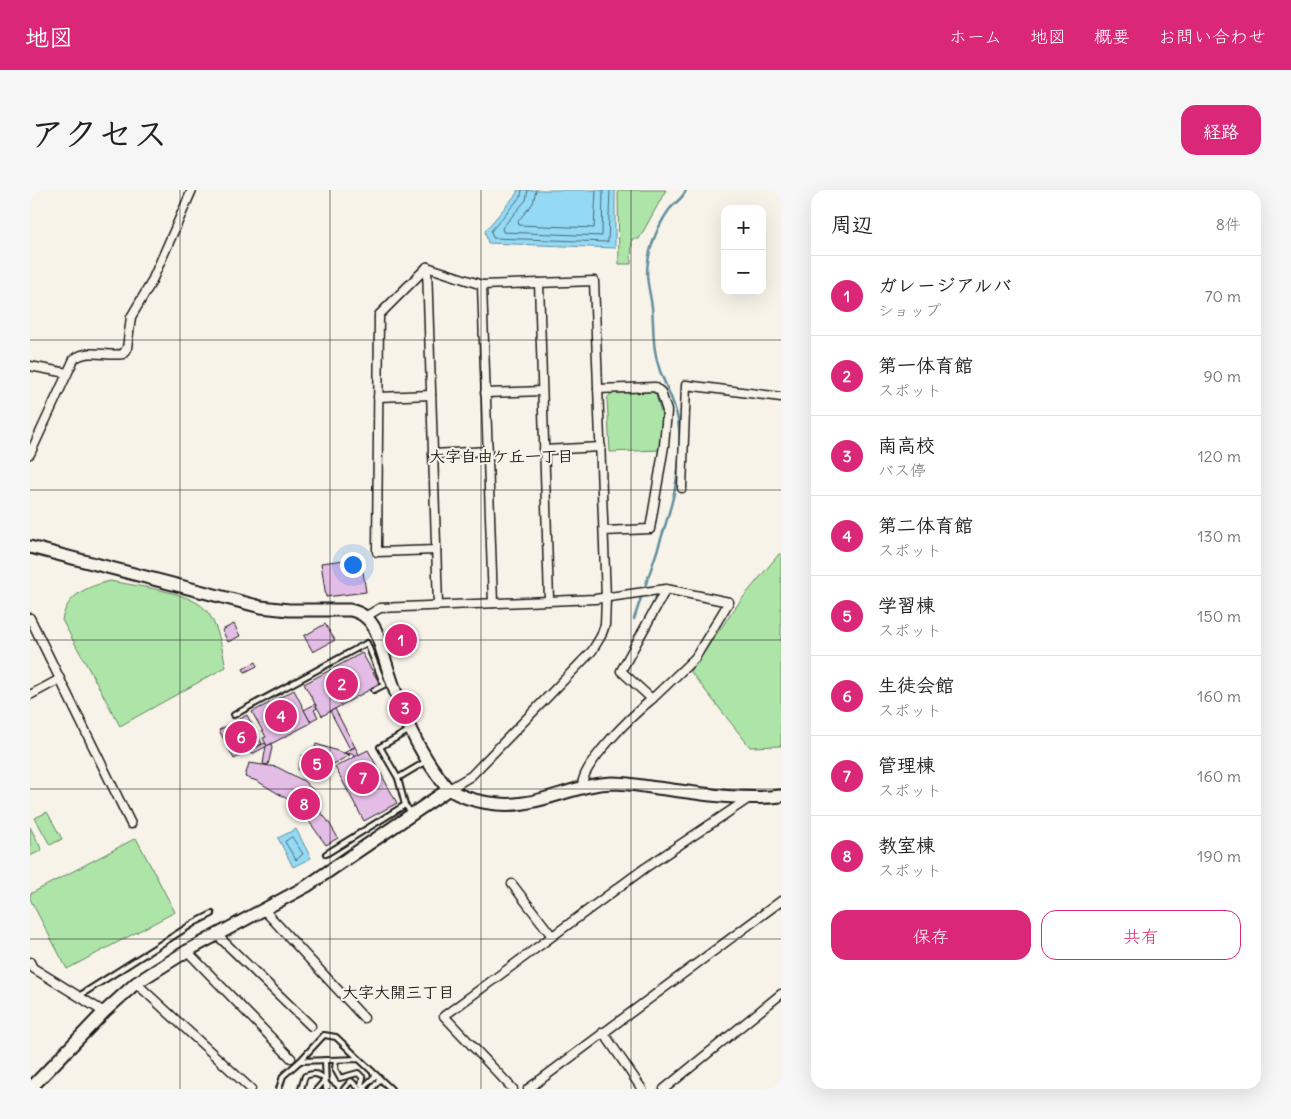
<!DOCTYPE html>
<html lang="ja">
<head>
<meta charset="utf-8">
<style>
  body { margin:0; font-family:Delius,"Klee One",sans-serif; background:#f6f6f6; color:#222 }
  .controls { position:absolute; right:15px; top:15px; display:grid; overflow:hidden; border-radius:10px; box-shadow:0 5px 20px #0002 }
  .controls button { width:45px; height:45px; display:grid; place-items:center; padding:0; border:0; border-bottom:1px solid #e0e0e0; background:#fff; color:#222; font:25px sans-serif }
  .you { position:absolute; left:322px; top:374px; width:18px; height:18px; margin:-12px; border:4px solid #fff; border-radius:50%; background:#1a73e8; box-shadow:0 0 0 8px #1a73e833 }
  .badge { display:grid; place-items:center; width:32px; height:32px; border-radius:50%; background:#db2777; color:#fff; font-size:16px; font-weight:700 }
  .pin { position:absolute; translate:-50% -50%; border:2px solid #fff; box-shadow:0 1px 5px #0006 }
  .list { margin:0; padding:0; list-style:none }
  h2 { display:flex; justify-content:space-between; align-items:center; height:65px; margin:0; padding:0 20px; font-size:21px }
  h2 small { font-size:16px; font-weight:400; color:#767676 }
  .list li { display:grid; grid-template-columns:32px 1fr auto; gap:15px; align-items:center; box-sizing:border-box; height:80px; padding:0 20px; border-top:1px solid #e0e0e0 }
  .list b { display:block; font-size:19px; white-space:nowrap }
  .list p { margin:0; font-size:16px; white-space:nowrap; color:#767676 }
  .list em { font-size:16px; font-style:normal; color:#767676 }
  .actions { display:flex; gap:10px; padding:15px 20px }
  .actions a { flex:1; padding:11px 0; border:1px solid #db2777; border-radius:15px; text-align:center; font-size:18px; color:#db2777 }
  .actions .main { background:#db2777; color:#fff }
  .map { position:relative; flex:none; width:751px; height:899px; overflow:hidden; border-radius:15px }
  header { display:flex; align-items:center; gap:30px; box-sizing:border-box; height:70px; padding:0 25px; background:#db2777; color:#fff }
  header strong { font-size:24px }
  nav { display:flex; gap:28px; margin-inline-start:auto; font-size:18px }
  .intro { display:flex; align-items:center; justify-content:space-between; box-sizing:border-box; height:120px; padding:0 30px }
  h1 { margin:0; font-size:35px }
  .button { padding:12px 22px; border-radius:15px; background:#db2777; color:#fff; font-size:18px; font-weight:700 }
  main { display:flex; gap:30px; padding:0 30px }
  aside { flex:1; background:#fff; border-radius:15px; box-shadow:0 5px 20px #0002 }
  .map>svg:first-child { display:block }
</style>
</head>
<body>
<header>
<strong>地図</strong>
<nav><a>ホーム</a><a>地図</a><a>概要</a><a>お問い合わせ</a></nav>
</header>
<div class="intro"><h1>アクセス</h1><a class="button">経路</a></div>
<main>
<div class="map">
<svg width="751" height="899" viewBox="0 0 751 899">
  <rect width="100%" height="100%" fill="#f7f3e8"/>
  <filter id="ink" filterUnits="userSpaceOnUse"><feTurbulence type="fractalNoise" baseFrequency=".02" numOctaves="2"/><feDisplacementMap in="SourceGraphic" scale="10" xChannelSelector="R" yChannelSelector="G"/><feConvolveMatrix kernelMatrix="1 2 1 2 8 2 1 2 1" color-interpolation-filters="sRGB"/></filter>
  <g filter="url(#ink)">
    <!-- green -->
    <g fill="#ade5a8" stroke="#648062">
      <path d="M588,0H636L609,49H602L601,74H589Z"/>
      <path d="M625,202L632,226L629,260L580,262L577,208L582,203Z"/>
      <path d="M749,364H751V556L720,557L660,481L711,410Z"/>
      <path d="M80,391C105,396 158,401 175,419C188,433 192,459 196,477L90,536L32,430C37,404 57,397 80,391Z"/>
      <path d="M17,622L32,649L20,655L5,628Z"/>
      <path d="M0,637L12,660L0,666Z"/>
      <path d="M106,648L145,722L37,779L0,709V704Z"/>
    </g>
    <!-- water -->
    <g fill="#94daf5" stroke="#648e9e">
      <path d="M487,0H585V58L458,53L455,41L487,3Z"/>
      <path d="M266,639L281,668L263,677L248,648Z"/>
    </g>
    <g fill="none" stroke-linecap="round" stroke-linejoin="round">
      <!-- shore -->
      <g stroke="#4c6873" stroke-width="1">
        <path d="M492,0L491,6L461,41L463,48L578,52L580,0"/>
        <path d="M498,0L496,10L472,38L473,42L572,46L573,0"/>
        <path d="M506,0L503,13L488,31L489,35L564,38L566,0"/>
        <path d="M262,647L273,664L266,670L255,652Z"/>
      </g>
      <!-- stream -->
      <g stroke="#648e9e" stroke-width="2.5">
        <path d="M614,400C631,347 657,287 648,230C645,212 636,197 630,181C622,159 624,139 622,117C620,101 615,88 618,72C620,55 629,34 639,20C644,13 653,9 656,0"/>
        <path d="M604,429L612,405"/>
      </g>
    </g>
    <!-- building -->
    <g fill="#e3bde6" stroke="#1c1c1c">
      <path d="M331,368L336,402L296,407L291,373Z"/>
      <path d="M204,434L210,446L198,452L192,440Z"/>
      <path d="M295,434L305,450L283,462L274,446Z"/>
      <path d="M332,463L350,494L292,526L274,494Z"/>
      <path d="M226,472L227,476L215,482L213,479Z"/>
      <path d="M264,500L281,533L237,556L233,548L236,547L222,522Z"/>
      <path d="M285,514L287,518L284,520L288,527L280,531L274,520Z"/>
      <path d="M305,519L325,557L320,559L300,521Z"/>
      <path d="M217,525L232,554L204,569L189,540Z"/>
      <path d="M235,553L237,556L222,564L221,560Z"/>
      <path d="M241,554L242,558L238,575L233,574L236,556Z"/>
      <path d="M286,554L320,565L276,589L268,579L272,565L282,568Z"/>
      <path d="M325,557L329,564L325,567L322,564L314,563Z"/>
      <path d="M338,560L367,613L334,631L305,577Z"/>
      <path d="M219,573L247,577L274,591L285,602L279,608L298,631L308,648L296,655L273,623L259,610L227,591L215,587Z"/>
    </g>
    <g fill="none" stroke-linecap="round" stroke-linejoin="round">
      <!-- lane casing -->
      <g stroke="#1c1c1c" stroke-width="8">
        <g id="lane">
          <path d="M204,525L337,453L354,495L344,500"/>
          <path d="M380,540L350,557L368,588L375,615L381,622"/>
          <path d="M368,588L395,572"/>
          <path d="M296,664L375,615"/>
          <path d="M49,806L164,733L182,724"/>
          <path d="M295,870L296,899"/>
          <path d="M306,870L305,879L310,888L328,883L333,888L331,894L336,899"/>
          <path d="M270,871L294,845L306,847L329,869"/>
          <path d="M295,893L303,899"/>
          <path d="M249,899L253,886L270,871L329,869L361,899"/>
          <path d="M271,899L275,886C284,883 289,883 295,890L287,899"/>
          <path d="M314,899L321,891L330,899"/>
          <path d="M332,899L346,885"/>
          <path d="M342,899L350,889"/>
        </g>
      </g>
      <!-- street casing -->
      <g stroke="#1c1c1c" stroke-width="11">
        <g id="street">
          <path d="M397,77L452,95L564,91L576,408L575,435L571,446L562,461L441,586L419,599"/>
          <path d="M397,77L349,125L347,362L406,360"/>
          <path d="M397,77L408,415"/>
          <path d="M509,93L519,410"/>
          <path d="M452,95L463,413"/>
          <path d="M0,176L37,183"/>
          <path d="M568,199L625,197L631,202L637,221L634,256L620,339L574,341"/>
          <path d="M455,203L512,201"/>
          <path d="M348,207L401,205"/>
          <path d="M514,260L571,257"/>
          <path d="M0,264L44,169C60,158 76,167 93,164L97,158L101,127L121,93L162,0"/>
          <path d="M403,264L458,261"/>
          <path d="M652,298L656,195L751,207"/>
          <path d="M335,427L350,418L565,409L636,399L699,412L665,468L622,509L591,481L636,399"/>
          <path d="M0,428L101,634"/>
          <path d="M0,505L30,489"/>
          <path d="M552,596C552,573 604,524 622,509"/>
          <path d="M482,694L522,746"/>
          <path d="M234,720L334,828"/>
          <path d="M186,744L281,836"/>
          <path d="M157,761L261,868"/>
          <path d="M0,772L3,778L74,822"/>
          <path d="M106,793L221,899"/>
          <path d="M573,842L612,899"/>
          <path d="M483,899L414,826L615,678L718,609"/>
          <path d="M498,899L751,711"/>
          <path d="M634,899L751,804"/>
        </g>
      </g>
      <!-- secondary casing -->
      <g stroke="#1c1c1c" stroke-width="15">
        <g id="secondary">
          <path d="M0,357L231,417L259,420H320C333,423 340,429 346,441C362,491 374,540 406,583C410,588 415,597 420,600C440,612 471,617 494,613C524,609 550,594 582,593C597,593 612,596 627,598C669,603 709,611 751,606"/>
          <path d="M0,899L74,822L106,793L157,761L277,696L419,599"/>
        </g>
      </g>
      <!-- lane -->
      <use href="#lane" stroke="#f7f3e8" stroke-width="4"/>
      <!-- street -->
      <use href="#street" stroke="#f7f3e8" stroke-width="8"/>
      <!-- secondary -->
      <use href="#secondary" stroke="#f7f3e8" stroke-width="11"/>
    </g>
  </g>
  <!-- grid -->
  <path fill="none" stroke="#1c1c1c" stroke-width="1" stroke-opacity="0.55" d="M150,0V899M300,0V899M451,0V899M601,0V899M0,150H751M0,300H751M0,450H751M0,599H751M0,749H751"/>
  <g text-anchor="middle" stroke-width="4" stroke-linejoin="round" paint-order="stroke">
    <!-- neighbourhood labels -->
    <g font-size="16" font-weight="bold" fill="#1c1c1c" stroke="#f7f3e8">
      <text x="471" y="272">大字自由ケ丘一丁目</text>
      <text x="368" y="808">大字大開三丁目</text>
    </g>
  </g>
</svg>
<div class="controls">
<button>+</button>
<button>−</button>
</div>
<div class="you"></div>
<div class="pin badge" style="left:371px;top:450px">1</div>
<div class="pin badge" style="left:312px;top:494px">2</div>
<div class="pin badge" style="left:375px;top:518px">3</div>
<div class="pin badge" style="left:251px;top:526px">4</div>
<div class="pin badge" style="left:287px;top:574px">5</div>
<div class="pin badge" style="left:211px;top:547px">6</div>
<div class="pin badge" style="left:333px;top:588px">7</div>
<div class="pin badge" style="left:274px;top:614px">8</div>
</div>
<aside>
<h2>周辺<small>8件</small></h2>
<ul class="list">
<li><span class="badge">1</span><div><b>ガレージアルバ</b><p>ショップ</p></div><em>70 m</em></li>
<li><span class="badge">2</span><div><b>第一体育館</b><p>スポット</p></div><em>90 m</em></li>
<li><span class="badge">3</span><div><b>南高校</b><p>バス停</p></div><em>120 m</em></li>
<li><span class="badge">4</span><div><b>第二体育館</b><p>スポット</p></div><em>130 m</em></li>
<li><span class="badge">5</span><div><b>学習棟</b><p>スポット</p></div><em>150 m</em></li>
<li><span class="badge">6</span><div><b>生徒会館</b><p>スポット</p></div><em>160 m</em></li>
<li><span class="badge">7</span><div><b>管理棟</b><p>スポット</p></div><em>160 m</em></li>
<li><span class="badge">8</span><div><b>教室棟</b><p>スポット</p></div><em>190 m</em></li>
</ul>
<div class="actions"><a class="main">保存</a><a>共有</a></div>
</aside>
</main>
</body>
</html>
